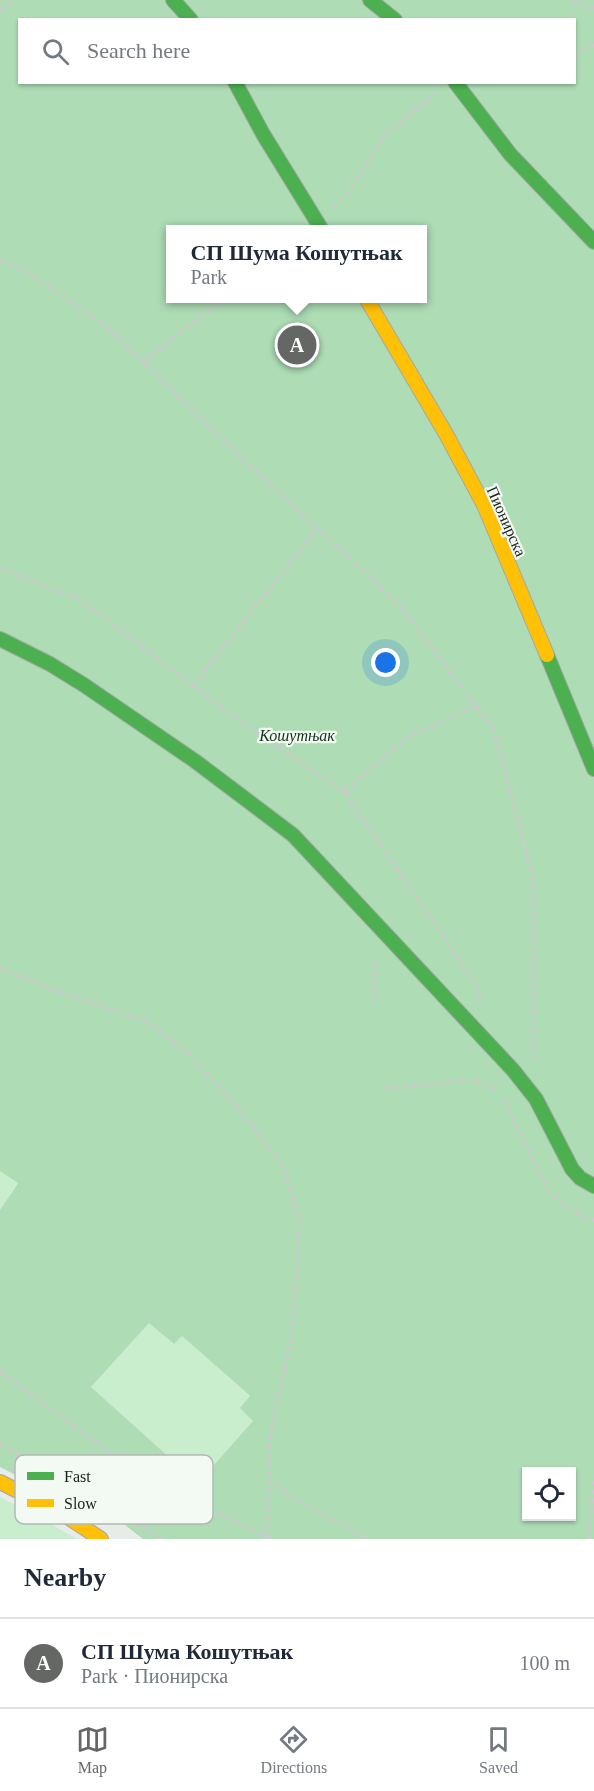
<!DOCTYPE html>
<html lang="en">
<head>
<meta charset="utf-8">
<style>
  body { margin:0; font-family:"Times New Roman",serif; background:#f6f6f7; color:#1f2937 }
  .controls { position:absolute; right:18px; bottom:18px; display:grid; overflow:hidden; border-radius:0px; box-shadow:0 2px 4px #0004 }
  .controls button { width:54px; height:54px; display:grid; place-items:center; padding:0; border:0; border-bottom:2px solid #e0e1e3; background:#fff; color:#1f2937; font:30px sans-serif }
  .you { position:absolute; left:386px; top:663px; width:21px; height:21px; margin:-15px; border:4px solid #fff; border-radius:50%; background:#1a73e8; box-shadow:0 0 0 9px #1a73e833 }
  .badge { display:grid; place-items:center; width:39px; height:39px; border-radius:50%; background:#646764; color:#fff; font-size:20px; font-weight:700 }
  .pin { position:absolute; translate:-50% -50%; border:3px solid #fff; box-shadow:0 2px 6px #0006 }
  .popup { position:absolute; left:166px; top:225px; width:261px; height:78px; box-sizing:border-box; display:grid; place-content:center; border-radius:0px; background:#fff; filter:drop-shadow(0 2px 4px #0005); font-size:20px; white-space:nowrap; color:#747a83 }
  .popup b { font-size:22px; color:#1f2937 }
  .popup::after { content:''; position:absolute; left:50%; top:100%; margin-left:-12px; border:12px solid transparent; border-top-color:#fff }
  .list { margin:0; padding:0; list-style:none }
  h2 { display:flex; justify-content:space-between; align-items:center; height:78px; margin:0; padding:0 24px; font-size:26px }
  h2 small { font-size:20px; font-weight:400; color:#747a83 }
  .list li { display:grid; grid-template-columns:39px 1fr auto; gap:18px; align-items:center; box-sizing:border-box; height:90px; padding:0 24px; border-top:2px solid #e0e1e3 }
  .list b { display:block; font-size:22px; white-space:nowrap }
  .list p { margin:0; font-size:20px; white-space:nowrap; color:#747a83 }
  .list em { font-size:20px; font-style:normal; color:#747a83 }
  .icon { flex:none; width:33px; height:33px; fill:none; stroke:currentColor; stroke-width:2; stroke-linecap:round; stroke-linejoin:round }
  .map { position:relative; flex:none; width:594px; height:1539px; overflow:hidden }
  .search { position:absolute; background:#fff; box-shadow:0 2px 4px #0004; left:18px; right:18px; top:18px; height:66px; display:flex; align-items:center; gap:15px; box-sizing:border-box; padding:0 21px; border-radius:0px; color:#747a83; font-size:22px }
  .sheet { height:168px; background:#fff }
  nav { display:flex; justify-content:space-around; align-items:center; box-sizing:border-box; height:84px; border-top:2px solid #e0e1e3; background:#fff; font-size:16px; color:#747a83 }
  nav a { display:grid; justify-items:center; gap:3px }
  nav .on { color:#646764 }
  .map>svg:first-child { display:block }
</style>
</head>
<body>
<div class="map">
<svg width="594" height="1539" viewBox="0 0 594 1539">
  <rect width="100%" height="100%" fill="#e7ece8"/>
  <!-- green -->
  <g fill="#c8eece">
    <path d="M0,1171L18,1182L0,1210Z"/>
    <path d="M150,1322L173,1344L182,1336L250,1397L240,1408L254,1420L198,1483L91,1387Z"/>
    <path d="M0,1497L37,1516L77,1539H0Z"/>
  </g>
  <!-- forest -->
  <path fill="#addcb5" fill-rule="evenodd" d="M0,0H594V1539H143L93,1500L38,1472L31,1483L0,1467V1210L18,1183L0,1171ZM20,20H574V82H20ZM171,230H423V298H171ZM149,1323L174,1344L182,1336L250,1396L240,1408L253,1421L198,1483L91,1387ZM526,1472H572V1516H526Z"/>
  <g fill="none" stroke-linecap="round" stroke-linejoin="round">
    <!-- fast casing -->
    <g stroke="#a3a7a4" stroke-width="16">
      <g id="fast">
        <path d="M173,0L191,20"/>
        <path d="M370,0L395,20"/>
        <path d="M235,82L263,134L322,230"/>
        <path d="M455,82L510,154L594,242"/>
        <path d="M0,639L50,664L84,685L195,761L293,835L513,1070L536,1099L572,1169L580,1178L594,1186"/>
        <path d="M547,655L594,769"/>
      </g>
    </g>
    <!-- slow casing -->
    <g stroke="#a3a7a4" stroke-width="16">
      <g id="slow">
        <path d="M366,298L446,434L484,505L547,655"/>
        <path d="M0,1482L63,1514L101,1539"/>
      </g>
    </g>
    <!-- path -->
    <g stroke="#cbcbcb" stroke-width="4" stroke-dasharray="4.5 4.5" stroke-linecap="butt">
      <path d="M573,0L586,7L594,8"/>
      <path d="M0,10L16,0"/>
      <path d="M574,54L594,44"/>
      <path d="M333,207L347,194L384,136L436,93"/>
      <path d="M0,260L24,270L107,327L247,463L399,604L494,730L533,879L534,1057"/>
      <path d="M144,362L223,298"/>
      <path d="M0,568L81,600L237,719L344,791L478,988L480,1000"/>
      <path d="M193,686L317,528"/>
      <path d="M344,791L408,737L475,706"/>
      <path d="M0,968L49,988L149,1022L193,1058L235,1104L281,1163L299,1217L296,1286L291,1340L270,1434L269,1481L309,1507L367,1539"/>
      <path d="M373,1002L376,957"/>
      <path d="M385,1088C401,1087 417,1086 432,1084C455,1081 476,1075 496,1089"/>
      <path d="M504,1100L549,1191C562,1205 576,1214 594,1220"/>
      <path d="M0,1371L124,1463L183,1496L272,1539"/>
      <path d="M0,1443L67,1487"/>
      <path d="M87,1498L162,1539"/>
      <path d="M266,1537L269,1482"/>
      <path d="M589,1539L594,1476"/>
    </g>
    <!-- fast -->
    <use href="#fast" stroke="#4caf50" stroke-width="14"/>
    <!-- slow -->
    <use href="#slow" stroke="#ffc107" stroke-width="14"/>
  </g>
  <g text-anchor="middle" stroke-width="4.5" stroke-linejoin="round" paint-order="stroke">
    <!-- street labels -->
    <g font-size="16" fill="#1d1f1d" stroke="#f3faf4">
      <text transform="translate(507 521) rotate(66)" y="6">Пионирска</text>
    </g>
    <!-- park labels -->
    <g font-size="16" font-style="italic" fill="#103217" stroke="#f3faf4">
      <text x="297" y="741">Кошутњак</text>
    </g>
  </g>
  <!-- legend -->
  <rect x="15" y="1455" width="198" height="69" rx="9" fill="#f3faf4" stroke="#b3b8b4" stroke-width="1.5"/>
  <rect x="27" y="1472" width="27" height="8" fill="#4caf50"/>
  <rect x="27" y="1499" width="27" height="8" fill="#ffc107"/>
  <g font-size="16" fill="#1d1f1d">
    <text x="64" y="1482">Fast</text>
    <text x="64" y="1509">Slow</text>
  </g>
</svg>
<div class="controls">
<button><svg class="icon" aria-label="locate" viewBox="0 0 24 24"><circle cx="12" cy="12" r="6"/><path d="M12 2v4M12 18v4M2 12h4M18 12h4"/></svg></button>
</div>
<div class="you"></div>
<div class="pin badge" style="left:297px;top:345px">A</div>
<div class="popup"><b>СП Шума Кошутњак</b>Park</div>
<div class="search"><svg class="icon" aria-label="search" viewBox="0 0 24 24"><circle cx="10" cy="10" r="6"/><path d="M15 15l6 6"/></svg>Search here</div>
</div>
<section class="sheet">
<h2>Nearby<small></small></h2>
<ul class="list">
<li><span class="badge">A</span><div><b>СП Шума Кошутњак</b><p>Park · Пионирска</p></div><em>100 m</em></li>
</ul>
</section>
<nav>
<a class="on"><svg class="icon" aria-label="map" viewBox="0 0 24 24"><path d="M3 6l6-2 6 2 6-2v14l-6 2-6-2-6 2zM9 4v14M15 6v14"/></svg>Map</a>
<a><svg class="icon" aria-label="directions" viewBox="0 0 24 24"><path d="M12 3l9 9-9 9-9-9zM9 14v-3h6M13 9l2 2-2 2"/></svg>Directions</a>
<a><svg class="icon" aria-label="saved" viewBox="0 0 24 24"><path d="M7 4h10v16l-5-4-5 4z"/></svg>Saved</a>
</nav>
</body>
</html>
